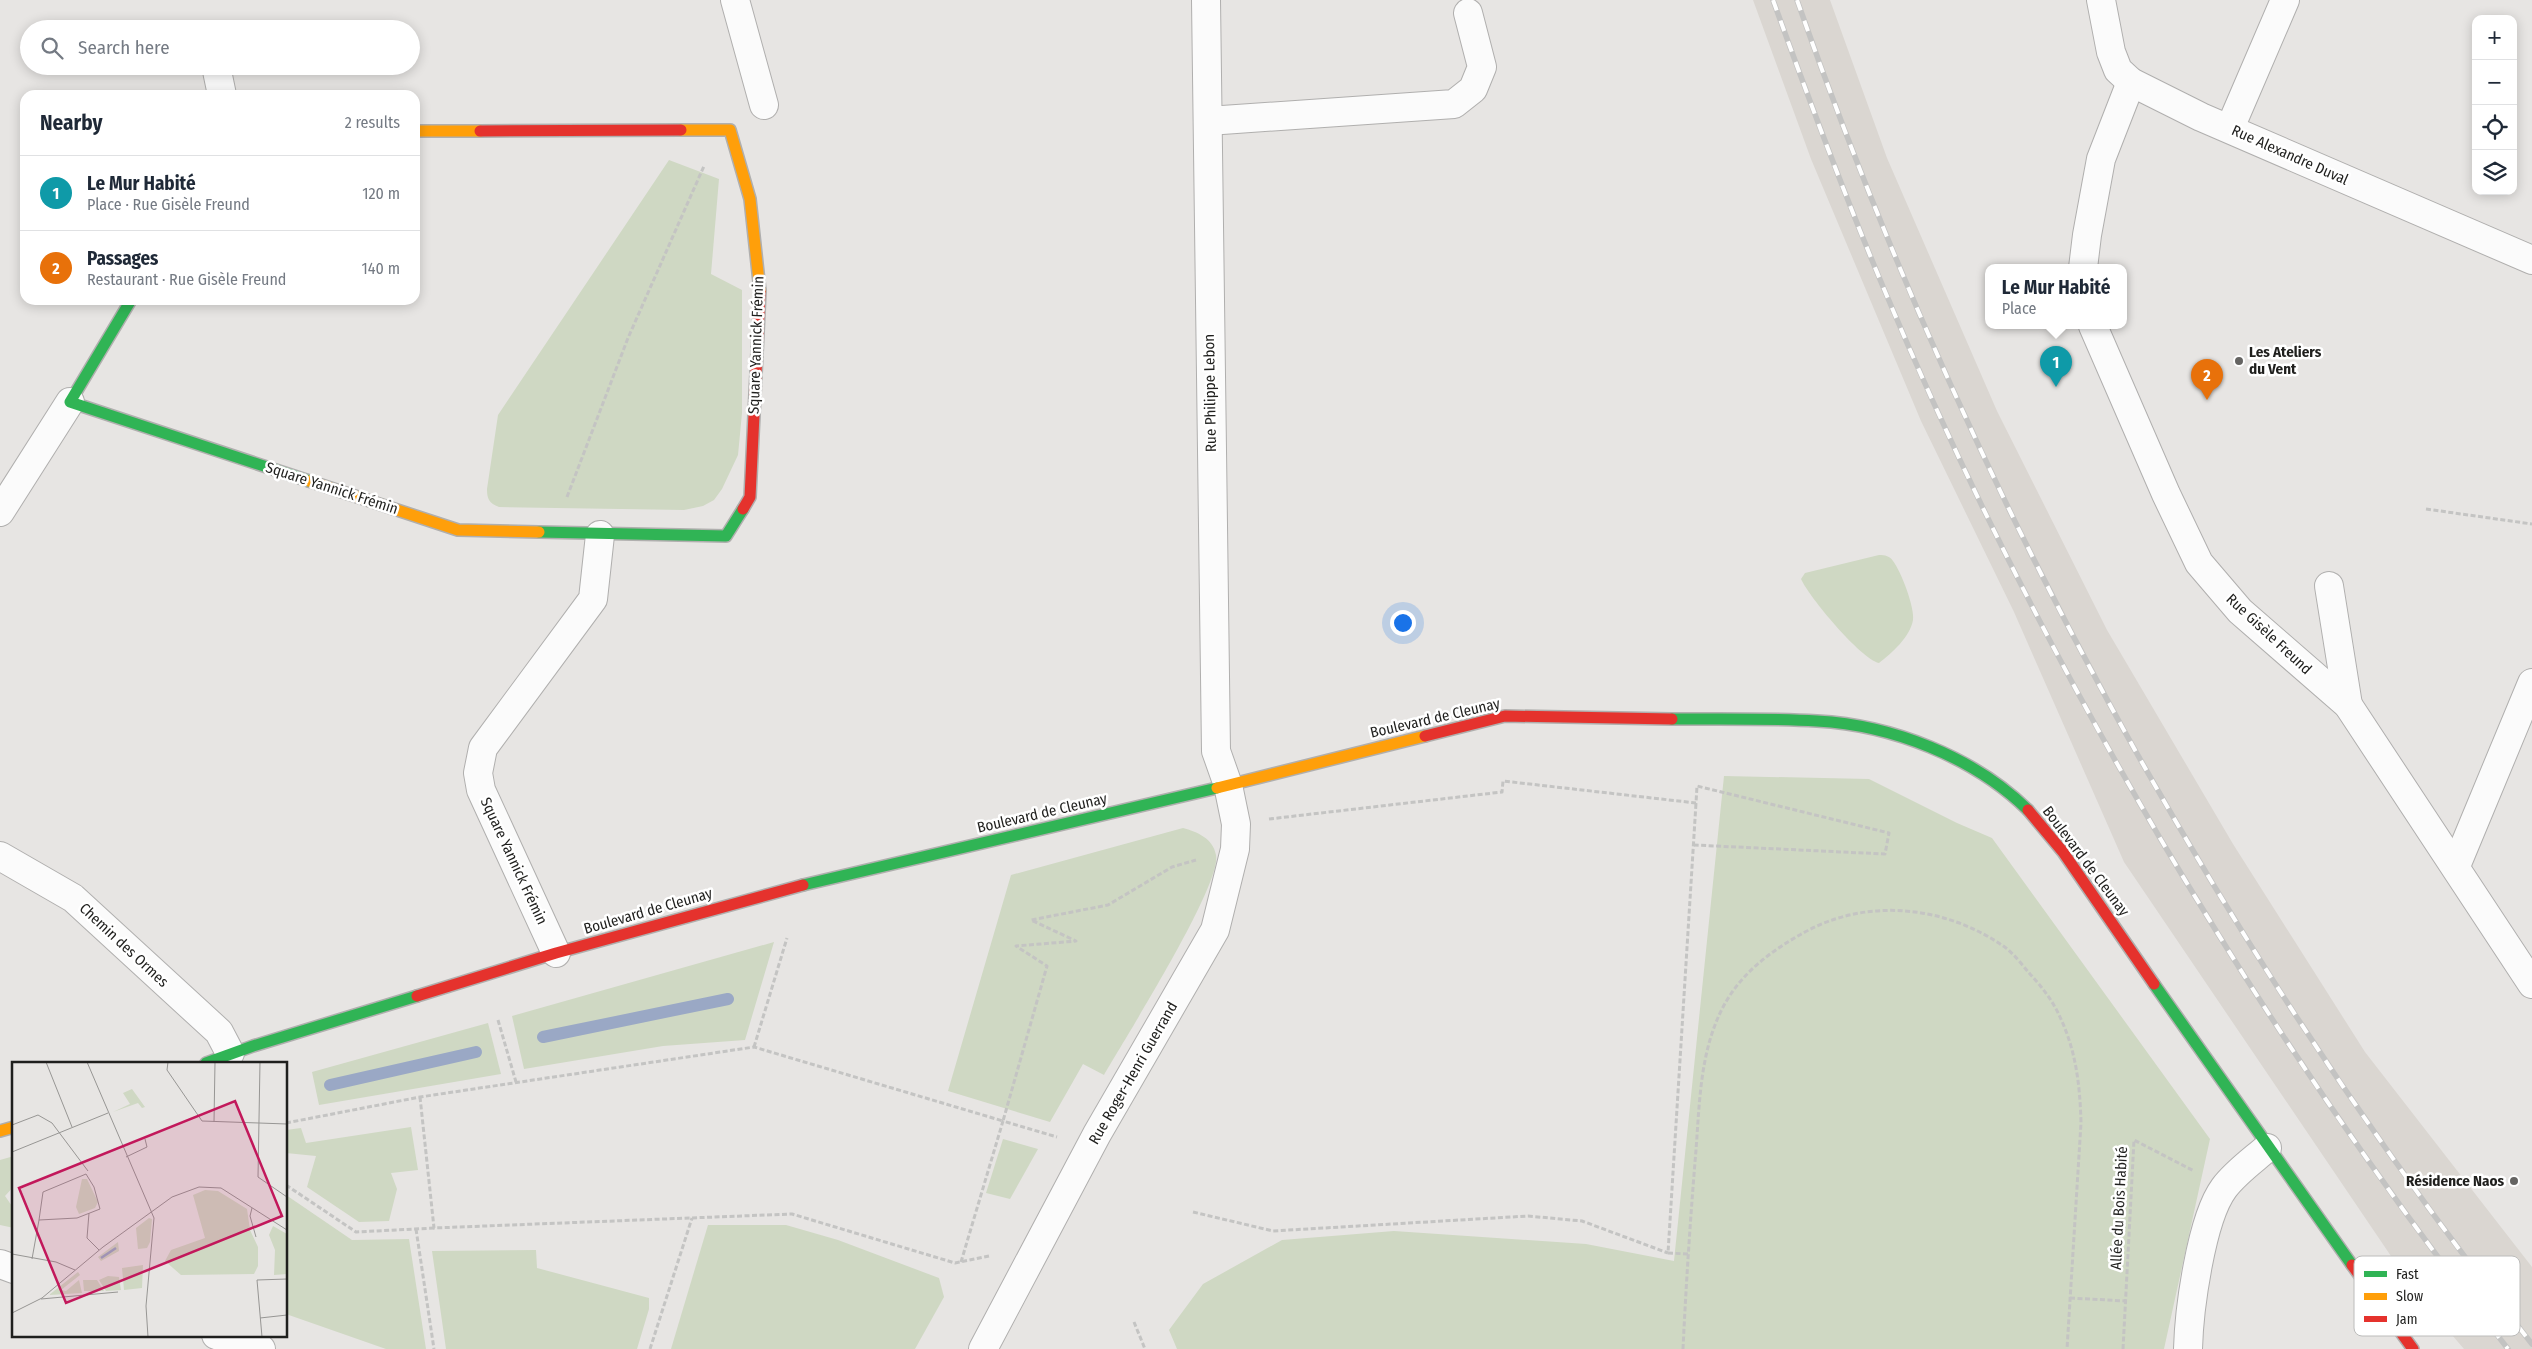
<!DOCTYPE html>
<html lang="en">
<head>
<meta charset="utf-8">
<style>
  body { margin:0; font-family:"Fira Sans Condensed",sans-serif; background:#f6f6f7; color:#1f2937 }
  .controls { position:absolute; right:15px; top:15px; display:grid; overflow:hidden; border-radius:10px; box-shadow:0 2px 12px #0003 }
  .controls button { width:45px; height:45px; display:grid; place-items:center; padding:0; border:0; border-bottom:1px solid #e0e1e3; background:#fff; color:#1f2937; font:25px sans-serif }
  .you { position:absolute; left:1402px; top:622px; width:18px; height:18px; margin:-12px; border:4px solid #fff; border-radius:50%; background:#1a73e8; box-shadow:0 0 0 8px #1a73e833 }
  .badge { display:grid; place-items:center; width:32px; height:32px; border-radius:50%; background:#d93025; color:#fff; font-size:16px; font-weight:700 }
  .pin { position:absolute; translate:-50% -41px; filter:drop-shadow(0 1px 2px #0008) }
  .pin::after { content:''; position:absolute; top:26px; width:18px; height:15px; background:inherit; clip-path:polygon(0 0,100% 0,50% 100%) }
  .popup { position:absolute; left:1985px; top:264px; width:142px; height:65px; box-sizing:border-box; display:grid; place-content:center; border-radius:10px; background:#fff; filter:drop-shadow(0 1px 4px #0005); font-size:16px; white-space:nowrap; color:#747a83 }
  .popup b { font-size:19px; color:#1f2937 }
  .popup::after { content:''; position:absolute; left:50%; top:100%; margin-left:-10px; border:10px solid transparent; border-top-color:#fff }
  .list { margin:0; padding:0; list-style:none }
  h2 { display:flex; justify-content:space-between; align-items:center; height:65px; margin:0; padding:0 20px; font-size:21px }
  h2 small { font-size:16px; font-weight:400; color:#747a83 }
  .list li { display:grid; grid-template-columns:32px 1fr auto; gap:15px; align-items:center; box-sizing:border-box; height:75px; padding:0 20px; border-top:1px solid #e0e1e3 }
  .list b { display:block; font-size:19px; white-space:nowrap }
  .list p { margin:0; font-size:16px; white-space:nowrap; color:#747a83 }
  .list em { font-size:16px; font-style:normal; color:#747a83 }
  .icon { flex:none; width:28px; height:28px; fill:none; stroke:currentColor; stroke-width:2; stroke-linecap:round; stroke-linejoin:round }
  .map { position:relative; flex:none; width:2532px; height:1349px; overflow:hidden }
  .search { position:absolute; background:#fff; box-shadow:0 2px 12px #0003; left:20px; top:20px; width:400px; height:55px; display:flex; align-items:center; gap:12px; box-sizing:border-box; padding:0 18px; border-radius:28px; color:#747a83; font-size:19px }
  .panel { position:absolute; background:#fff; box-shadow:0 2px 12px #0003; left:20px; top:90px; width:400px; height:215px; border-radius:15px }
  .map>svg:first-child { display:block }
</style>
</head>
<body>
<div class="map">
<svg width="2532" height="1349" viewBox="0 0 2532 1349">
  <rect width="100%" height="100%" fill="#e7e5e3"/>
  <!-- built -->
  <path fill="#dad6d1" d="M1753,0H1830L1887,158L1997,411L2107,630L2233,844L2365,1052L2532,1267V1349H2464L2416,1293L2124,862L2014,612L1921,421L1811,159Z"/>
  <!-- green -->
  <g fill="#cfd8c3">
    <path d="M669,160L719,179L711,274L742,290V413L738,455L722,489L714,500L703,506L684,510L499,507C489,503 487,499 487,489L498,415Z"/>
    <path d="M1879,555C1885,555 1890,556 1893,561C1901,571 1915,608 1913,620C1910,637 1892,653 1879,663C1861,659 1809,597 1801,579L1805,573Z"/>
    <path d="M1724,776L1869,779L1957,823L1992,838L2210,1139L2164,1349H1177L1169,1330L1203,1284L1282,1240L1394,1231L1586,1244L1674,1261Z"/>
    <path d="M1183,828C1197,832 1213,838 1216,855C1222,885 1124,1040 1104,1075L1083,1064L1050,1122L948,1091L1011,875Z"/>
    <path d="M774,942L745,1040L663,1046L524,1069L512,1016Z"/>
    <path d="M488,1023L501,1074L319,1105L312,1072Z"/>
    <path d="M411,1127L418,1170L391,1173L397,1189L389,1221L359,1222L307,1187L316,1156L286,1153V1130L301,1128L306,1143Z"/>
    <path d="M1003,1139L1038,1149L1010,1199L986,1193Z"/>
    <path d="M14,1156V1186L5,1196L14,1209V1228L0,1225V1160Z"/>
    <path d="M286,1195L352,1240L409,1239L426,1349H386L286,1314Z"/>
    <path d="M708,1225H786L838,1240L939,1278L944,1297L915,1349H671Z"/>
    <path d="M536,1250L537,1268L649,1298V1309L637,1349H446L432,1251Z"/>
  </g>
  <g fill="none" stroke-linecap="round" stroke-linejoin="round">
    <!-- stream -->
    <g stroke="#9aa8c5" stroke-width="12">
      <path d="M543,1037L728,999"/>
      <path d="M330,1085L476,1052"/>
    </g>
    <!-- street casing -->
    <g stroke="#b0afae" stroke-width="30">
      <g id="street">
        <path d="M735,0L764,105"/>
        <path d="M2101,0L2111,52L2118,70L2131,82L2201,117L2532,260"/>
        <path d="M216,66L222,95"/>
        <path d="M1208,121L1454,104L1473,89L1482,67L1468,13"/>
        <path d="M2230,128L2285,0"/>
        <path d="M2083,268L2087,235L2101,159L2131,82"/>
        <path d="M2093,326L2166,494L2199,563L2240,611L2348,705L2532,984"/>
        <path d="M0,512L70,402"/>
        <path d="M2329,586L2348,705"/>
        <path d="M0,856L73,898L219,1032L230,1053"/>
        <path d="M2456,866L2532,683"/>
        <path d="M556,953L481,790L478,773L483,748L593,599L600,535"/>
        <path d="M0,1264L14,1269"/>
        <path d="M216,1335L261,1349"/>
        <path d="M983,1349L1097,1134L1215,930L1235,849L1236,824L1228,785L1216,751L1206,0"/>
        <path d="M2188,1349C2189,1310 2201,1219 2224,1188C2235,1173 2252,1161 2267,1148"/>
      </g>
    </g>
    <!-- fast casing -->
    <g stroke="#b0afae" stroke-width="14">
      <g id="fast">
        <path d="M131,300L70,402L309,481"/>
        <path d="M539,532L726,536L743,509"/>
        <path d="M1672,719C1720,719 1769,718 1817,721C1892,725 1974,757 2028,810"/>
        <path d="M803,885L1217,788"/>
        <path d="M2154,984L2352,1265"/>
        <path d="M206,1063L253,1046L417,996"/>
      </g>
    </g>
    <!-- slow casing -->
    <g stroke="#b0afae" stroke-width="14">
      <g id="slow">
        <path d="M681,130H730L750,199L760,291"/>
        <path d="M415,131H480"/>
        <path d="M309,481L458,530L539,532"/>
        <path d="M1217,788L1425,736"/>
        <path d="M0,1131L14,1127"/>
      </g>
    </g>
    <!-- jam casing -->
    <g stroke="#b0afae" stroke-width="14">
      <g id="jam">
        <path d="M480,131L681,130"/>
        <path d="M743,509L750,497L760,291"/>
        <path d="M1425,736L1505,716L1672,719"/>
        <path d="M2028,810L2063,852L2154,984"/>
        <path d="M417,996L556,953L803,885"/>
        <path d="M2352,1265L2413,1349"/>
      </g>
    </g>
    <!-- path -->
    <g stroke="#c4c4c3" stroke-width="3" stroke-dasharray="5 2.5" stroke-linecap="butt">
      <path d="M567,497L628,338L704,166"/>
      <path d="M2426,509L2532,524"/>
      <path d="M1269,819L1502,792L1503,781L1696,803L1697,786L1889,833L1885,854L1694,845"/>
      <path d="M498,1020L516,1082"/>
      <path d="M754,1047L787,938"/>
      <path d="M420,1097L434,1228L792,1214L955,1263L989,1256"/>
      <path d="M286,1123L420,1097L754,1047L1003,1121L1047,966L1016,946L1076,941L1031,920L1108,905L1172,867L1196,860"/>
      <path d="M286,1185L356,1232L434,1228"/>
      <path d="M1193,1212L1273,1231L1528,1216L1582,1221L1668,1253"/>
      <path d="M416,1229L434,1349"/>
      <path d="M1688,1254L1668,1253L1696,803"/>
      <path d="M961,1262L1003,1121L1057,1137"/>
      <path d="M2070,1298L2126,1301"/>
      <path d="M1134,1322L1145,1349"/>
      <path d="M650,1349L692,1218"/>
      <path d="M1683,1349C1686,1286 1690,1224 1695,1162C1700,1107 1698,1049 1727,1000C1745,970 1774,949 1805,932C1869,897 1947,906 2006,948C2015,955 2023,966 2030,974C2042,987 2053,1001 2060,1017C2076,1051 2080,1085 2081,1123L2067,1349"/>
      <path d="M2123,1349L2134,1140L2194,1171"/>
    </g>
    <!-- street -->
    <use href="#street" stroke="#fbfbfb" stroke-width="28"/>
    <!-- fast -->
    <use href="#fast" stroke="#30b455" stroke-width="11"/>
    <!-- slow -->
    <use href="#slow" stroke="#ff9f0a" stroke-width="11"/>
    <!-- jam -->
    <use href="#jam" stroke="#e5322d" stroke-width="11"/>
    <!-- rail casing -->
    <g stroke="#c3c3c2" stroke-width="5.5">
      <g id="rail">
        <path d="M1773,0C1808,97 1844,194 1884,289C2042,666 2257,1028 2508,1349"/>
        <path d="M1797,0C1966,483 2214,942 2532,1344"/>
      </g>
    </g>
    <!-- rail -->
    <use href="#rail" stroke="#fff" stroke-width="4" stroke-dasharray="11" stroke-linecap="butt"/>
  </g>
  <!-- markers -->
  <g fill="#656462" stroke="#fff" stroke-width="2">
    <circle cx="2239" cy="361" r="5"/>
    <circle cx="2514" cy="1181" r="5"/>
  </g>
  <g text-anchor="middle" stroke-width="5" stroke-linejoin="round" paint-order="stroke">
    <!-- street labels -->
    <g font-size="15" fill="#1f1f1d" stroke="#fff">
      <text transform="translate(2290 155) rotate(24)" y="5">Rue Alexandre Duval</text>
      <text transform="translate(756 345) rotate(-88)" y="5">Square Yannick Frémin</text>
      <text transform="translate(1210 393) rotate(-91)" y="5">Rue Philippe Lebon</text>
      <text transform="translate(332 488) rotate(18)" y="5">Square Yannick Frémin</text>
      <text transform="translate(2269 634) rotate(43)" y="5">Rue Gisèle Freund</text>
      <text transform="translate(1435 718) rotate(-13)" y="5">Boulevard de Cleunay</text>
      <text transform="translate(1042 813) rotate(-13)" y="5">Boulevard de Cleunay</text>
      <text transform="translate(514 861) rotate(65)" y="5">Square Yannick Frémin</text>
      <text transform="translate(2086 861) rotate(53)" y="5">Boulevard de Cleunay</text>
      <text transform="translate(648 911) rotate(-16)" y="5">Boulevard de Cleunay</text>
      <text transform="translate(124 945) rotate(43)" y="5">Chemin des Ormes</text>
      <text transform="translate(1133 1073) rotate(-60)" y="5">Rue Roger-Henri Guerrand</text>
      <text transform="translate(2119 1208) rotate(-87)" y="5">Allée du Bois Habité</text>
    </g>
    <!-- poi labels -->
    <g font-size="15" font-weight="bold" fill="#1f1f1d" stroke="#fff" text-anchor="start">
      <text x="2249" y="357">Les Ateliers<tspan x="2249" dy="17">du Vent</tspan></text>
      <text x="2504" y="1186" text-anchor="end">Résidence Naos</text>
    </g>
  </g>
  <!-- overview -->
  <g transform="translate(12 1062)">
    <rect width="275" height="275" fill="#e7e5e3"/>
    <path d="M120,27L133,45L130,46L126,41L101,50L118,42L111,31ZM70,117H75L86,140L83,146L67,152L64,145ZM193,128L206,129L235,147L238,168L246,185V204L242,212L169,213L153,199L159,188L193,176L181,133ZM137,156L140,157L138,180L135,186L126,187L124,166ZM261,164L275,172V212L262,213L263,188L257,173ZM106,180L107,189L89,199L86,195ZM131,203L130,226L112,228L110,206ZM66,210L68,213L49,228L54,229L67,218L70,231L37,233ZM96,214L107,215L109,228L94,229L87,218ZM71,218H85L92,229H72Z" fill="#cfd8c3"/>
    <path fill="none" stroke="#9aa8c5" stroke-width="2.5" d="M89,196L104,186"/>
    <path fill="none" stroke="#979694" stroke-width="1" d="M34,0L60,65M75,0L142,156L134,244L136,275M156,0L155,8L190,59L275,62M248,0L246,115L275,135M202,60L203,0M0,63L26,53L40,61L76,109M0,90L96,51M114,95L135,85L133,77M74,112L82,125L88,147L65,156L27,158L31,130ZM240,146L238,154L244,175M77,151L75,176L87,188M0,192L44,200L63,208M20,197L27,158M29,237L106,230M0,251L30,236L91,185L160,135L187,125L209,126L275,168M248,256L275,253M250,275L245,218L275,217"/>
    <path fill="#c2185b" fill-opacity="0.15" stroke="#c2185b" stroke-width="2.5" d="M223,39L270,154L54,241L7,126Z"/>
    <rect width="275" height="275" fill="none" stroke="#1f1f1d" stroke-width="2.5"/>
  </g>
  <!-- legend -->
  <rect x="2354" y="1256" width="166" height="80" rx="8" fill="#fff" stroke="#bcbcbb" stroke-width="1"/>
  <rect x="2364" y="1271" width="23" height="6" fill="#30b455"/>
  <rect x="2364" y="1293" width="23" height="7" fill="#ff9f0a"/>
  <rect x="2364" y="1316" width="23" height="6" fill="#e5322d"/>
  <g font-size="14" fill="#1f1f1d">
    <text x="2396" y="1279">Fast</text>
    <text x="2396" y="1301">Slow</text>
    <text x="2396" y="1324">Jam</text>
  </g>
</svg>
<div class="controls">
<button>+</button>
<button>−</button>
<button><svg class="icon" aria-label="locate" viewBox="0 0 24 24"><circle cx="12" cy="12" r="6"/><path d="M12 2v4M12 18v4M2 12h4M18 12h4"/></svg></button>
<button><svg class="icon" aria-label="layers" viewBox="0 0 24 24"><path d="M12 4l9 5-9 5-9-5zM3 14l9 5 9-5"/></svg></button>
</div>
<div class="you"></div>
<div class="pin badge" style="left:2056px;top:387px;background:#0f9aa8">1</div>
<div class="popup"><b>Le Mur Habité</b>Place</div>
<div class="pin badge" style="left:2207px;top:400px;background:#e8710a">2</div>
<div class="search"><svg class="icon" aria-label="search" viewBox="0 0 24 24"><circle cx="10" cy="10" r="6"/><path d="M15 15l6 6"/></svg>Search here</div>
<section class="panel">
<h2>Nearby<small>2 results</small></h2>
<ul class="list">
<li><span class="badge" style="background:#0f9aa8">1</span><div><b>Le Mur Habité</b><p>Place · Rue Gisèle Freund</p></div><em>120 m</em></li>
<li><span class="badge" style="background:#e8710a">2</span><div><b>Passages</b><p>Restaurant · Rue Gisèle Freund</p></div><em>140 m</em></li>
</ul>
</section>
</div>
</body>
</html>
